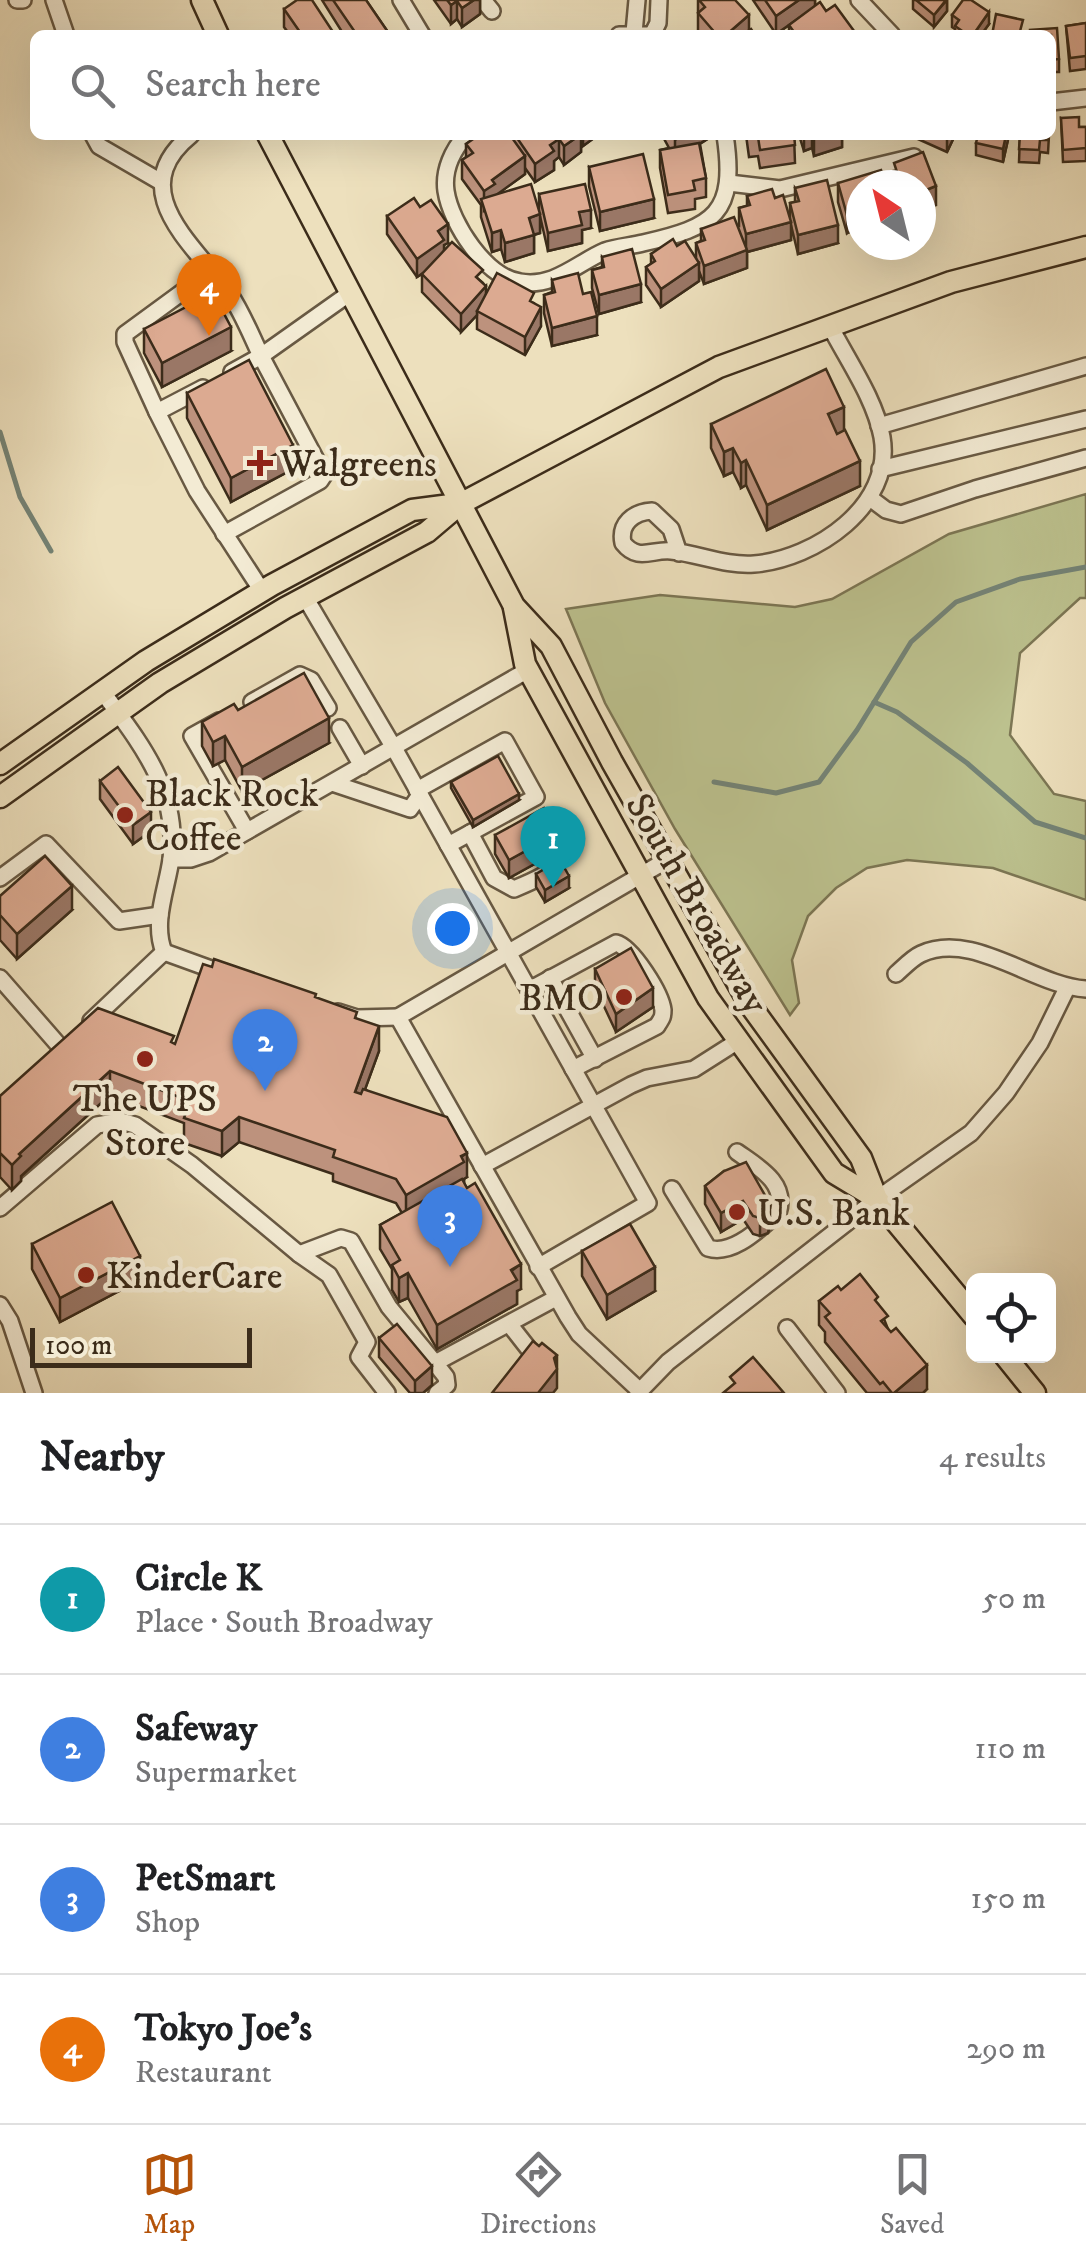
<!DOCTYPE html>
<html lang="en">
<head>
<meta charset="utf-8">
<style>
  body { margin:0; font-family:"IM FELL DW Pica",serif; background:#f6f6f6; color:#202124 }
  .controls { position:absolute; right:30px; bottom:30px; display:grid; overflow:hidden; border-radius:15px; box-shadow:0 10px 40px #0002 }
  .controls button { width:90px; height:90px; display:grid; place-items:center; padding:0; border:0; border-bottom:2px solid #e0e0e0; background:#fff; color:#202124; font:50px sans-serif }
  .compass { position:absolute; left:846px; top:170px; width:90px; height:90px; border-radius:50%; background:#fff; box-shadow:0 10px 40px #0002; rotate:325deg }
  .scale { position:absolute; left:30px; bottom:25px; width:222px; box-sizing:border-box; padding-left:10px; border:5px solid #3c2c1a; border-top:0; font-size:28px; line-height:35px; white-space:nowrap; color:#3c2c1a; -webkit-text-stroke:8px #f3ebd4; paint-order:stroke }
  .you { position:absolute; left:452px; top:928px; width:35px; height:35px; margin:-25px; border:8px solid #fff; border-radius:50%; background:#1a73e8; box-shadow:0 0 0 15px #1a73e833 }
  .badge { display:grid; place-items:center; width:65px; height:65px; border-radius:50%; background:#b45309; color:#fff; font-size:32px; font-weight:700 }
  .pin { position:absolute; translate:-50% -82px; filter:drop-shadow(0 2px 5px #0008) }
  .pin::after { content:''; position:absolute; top:52px; width:35px; height:30px; background:inherit; clip-path:polygon(0 0,100% 0,50% 100%) }
  .list { margin:0; padding:0; list-style:none }
  h2 { display:flex; justify-content:space-between; align-items:center; height:130px; margin:0; padding:0 40px; font-size:42px }
  h2 small { font-size:32px; font-weight:400; color:#757577 }
  .list li { display:grid; grid-template-columns:65px 1fr auto; gap:30px; align-items:center; box-sizing:border-box; height:150px; padding:0 40px; border-top:2px solid #e0e0e0 }
  .list b { display:block; font-size:38px; white-space:nowrap }
  .list p { margin:0; font-size:32px; white-space:nowrap; color:#757577 }
  .list em { font-size:32px; font-style:normal; color:#757577 }
  .icon { flex:none; width:55px; height:55px; fill:none; stroke:currentColor; stroke-width:2; stroke-linecap:round; stroke-linejoin:round }
  .map { position:relative; flex:none; width:1086px; height:1393px; overflow:hidden }
  .search { position:absolute; background:#fff; box-shadow:0 10px 40px #0002; left:30px; right:30px; top:30px; height:110px; display:flex; align-items:center; gap:25px; box-sizing:border-box; padding:0 35px; border-radius:15px; color:#757577; font-size:38px }
  .sheet { height:730px; background:#fff }
  nav { display:flex; justify-content:space-around; align-items:center; box-sizing:border-box; height:140px; border-top:2px solid #e0e0e0; background:#fff; font-size:28px; color:#757577 }
  nav a { display:grid; justify-items:center; gap:5px }
  nav .on { color:#b45309 }
  .map>svg:first-child { display:block }
</style>
</head>
<body>
<div class="map">
<svg width="1086" height="1393" viewBox="0 0 1086 1393">
  <rect width="100%" height="100%" fill="#ede0bd"/>
  <filter id="stains"><feTurbulence type="fractalNoise" baseFrequency=".002" numOctaves="4"/><feColorMatrix values="0 0 0 0 .2 0 0 0 0 .09 0 0 0 0 .02 0 0 0 .5 -.17"/></filter>
  <radialGradient id="worn" r=".72"><stop offset=".6" stop-color="#630" stop-opacity="0"/><stop offset="1" stop-color="#630" stop-opacity=".3"/></radialGradient>
  <!-- green -->
  <path fill="#bcc18e" stroke="#7c7654" stroke-width="2.5" d="M1086,494V598H1080L1020,653L1010,735L1054,794L1086,801V900L993,868L907,860L867,868L836,888L808,916L792,960L799,1003L790,1015L675,829L605,703L566,609L660,595L795,607L832,599L949,534Z"/>
  <g fill="none" stroke-linecap="round" stroke-linejoin="round">
    <!-- stream -->
    <g stroke="#748376" stroke-width="5">
      <path d="M0,432L20,497L51,551"/>
      <path d="M874,702L897,712L967,763L1035,822L1086,838"/>
      <path d="M714,782L776,793L819,782L857,730L911,642L956,602L1020,579L1086,567"/>
    </g>
    <!-- minor casing -->
    <g stroke="#685943" stroke-width="20">
      <g id="minor">
        <path d="M17,0H23"/>
        <path d="M54,0L66,35"/>
        <path d="M401,0L422,35"/>
        <path d="M483,0L492,11"/>
        <path d="M859,0L892,35"/>
        <path d="M634,33L637,0"/>
        <path d="M619,35H653"/>
        <path d="M652,35L658,23L659,0"/>
        <path d="M1051,102L1086,98"/>
        <path d="M93,135L99,146L161,182"/>
        <path d="M191,135C122,191 195,245 229,293C242,312 251,335 261,356L350,293"/>
        <path d="M466,135C453,150 443,170 446,191C451,224 486,277 520,282C554,288 577,263 605,251C616,247 631,246 643,243C714,227 737,214 725,135"/>
        <path d="M729,183L780,189L914,157"/>
        <path d="M203,388L157,412L197,491L262,591"/>
        <path d="M157,412L125,342V334L211,271"/>
        <path d="M879,426L1086,366"/>
        <path d="M880,469L1086,419"/>
        <path d="M870,498L886,510L901,514L975,489L1086,458"/>
        <path d="M224,534L320,481L324,475L261,356L232,372"/>
        <path d="M679,553L671,529L652,511C633,512 619,524 623,543C638,562 652,549 671,551C700,554 725,566 754,564C815,559 894,506 882,437C875,399 848,361 830,326"/>
        <path d="M305,597L394,748L648,1203L538,1267"/>
        <path d="M102,691C140,743 180,791 171,859C167,889 152,922 164,952L222,973"/>
        <path d="M252,702L300,675L311,680L328,708"/>
        <path d="M219,721L192,736L247,831"/>
        <path d="M340,728L362,766"/>
        <path d="M332,783L410,809L420,795"/>
        <path d="M417,790L505,741L536,797L448,845"/>
        <path d="M470,833L494,878L514,889C557,871 574,862 548,817"/>
        <path d="M171,859H191L209,853L528,670"/>
        <path d="M0,878L46,844L119,921L160,915"/>
        <path d="M896,974C903,968 912,958 921,954C973,930 1034,986 1086,989"/>
        <path d="M0,978L62,1049"/>
        <path d="M550,978L595,1059"/>
        <path d="M529,990L616,943C632,947 661,993 663,1010C663,1019 661,1019 657,1026L573,1069"/>
        <path d="M338,1012L357,1018L398,1017"/>
        <path d="M91,1021L164,952"/>
        <path d="M482,1166L631,1085L647,1078L694,1069L738,1041"/>
        <path d="M672,1189L708,1248C733,1256 760,1228 778,1213C788,1183 758,1167 737,1152"/>
        <path d="M0,1208L97,1125L121,1121L135,1125L192,1165L299,1254L329,1275L367,1342L359,1357L387,1393"/>
        <path d="M299,1254L341,1238L351,1241L389,1307L435,1363"/>
        <path d="M0,1305L10,1321L34,1393"/>
        <path d="M510,1325L528,1348"/>
        <path d="M787,1328L837,1393"/>
        <path d="M640,1391L579,1334L568,1317L398,1017L667,860"/>
        <path d="M437,1393L447,1385L446,1377L435,1363L556,1298"/>
        <path d="M638,1393L668,1362L877,1199L971,1133L1006,1093L1040,1043L1067,988"/>
      </g>
    </g>
    <!-- major casing -->
    <g stroke="#3c2c1a" stroke-width="25">
      <g id="major">
        <path d="M202,0L218,35"/>
        <path d="M268,135L514,606L551,646L612,762L750,1005L861,1158L877,1199L974,1316"/>
        <path d="M514,608L525,664L708,998L834,1173L877,1199"/>
        <path d="M0,764L146,661L272,585L412,510L458,504"/>
        <path d="M0,797L160,683L285,608L427,532L460,504L719,367L951,282L1086,247"/>
        <path d="M1005,1356L1035,1393"/>
      </g>
    </g>
    <!-- minor -->
    <use href="#minor" stroke="#f3ebd4" stroke-width="15"/>
    <!-- major -->
    <use href="#major" stroke="#ede0bd" stroke-width="20"/>
  </g>
  <!-- wall -->
  <g fill="#bd927d" stroke="#3c2c1a" stroke-width="2.5">
    <path d="M322,0H366L390,35H344Z"/>
    <path d="M434,0H480V14L462,27L457,19L451,24Z"/>
    <path d="M698,0L749,30L755,35H701L698,32Z"/>
    <path d="M753,0H815V6L826,11L857,35H789V25L776,34Z"/>
    <path d="M913,0H947V11L934,27L913,9Z"/>
    <path d="M284,9L335,35H290L284,27Z"/>
    <path d="M952,15L989,24L981,35H955V29L952,27Z"/>
    <path d="M1086,23V69L1070,71L1066,26Z"/>
    <path d="M1051,35L1059,59V72H1051Z"/>
    <path d="M1061,118L1079,127H1086V161L1063,162Z"/>
    <path d="M479,135H598L583,146L581,143V152L564,165L559,157L554,161V170L535,182L525,168V174L497,194L539,212V194L591,228L582,230V243L548,251L540,216V233L534,235V253L505,262L501,249L492,252L481,217V205L462,179V160L466,157V144Z"/>
    <path d="M662,135H709V138L700,144L706,178V197L695,199V209L668,213L660,168V150L669,148Z"/>
    <path d="M746,135H794L795,163L760,168L758,156L749,157Z"/>
    <path d="M799,135H849V136L842,138V147L814,156L812,148L804,151Z"/>
    <path d="M909,135H955L947,152Z"/>
    <path d="M1009,135L1003,162L976,155V143Z"/>
    <path d="M1020,135H1049L1048,153L1040,152L1039,163L1019,162Z"/>
    <path d="M589,167L654,218L600,231L589,186Z"/>
    <path d="M838,183L886,185L847,233L838,202Z"/>
    <path d="M795,188L838,243L798,254L791,225V240L747,252V268L704,284L699,271V281L661,307L646,285V267L651,264V254L677,246L696,258V243L701,241V229L739,226V208L747,206V196L775,198L790,219V203L795,202Z"/>
    <path d="M387,216L448,243L444,245V250L483,283L486,293L534,303L541,326L525,355L477,329V315L461,332L422,292V274L417,277L387,234Z"/>
    <path d="M602,257L641,302L599,314L592,288V270L602,267Z"/>
    <path d="M552,280L597,335L552,346L544,313V295L552,292Z"/>
    <path d="M144,329L231,351L162,387L144,353Z"/>
    <path d="M187,393L293,469L231,502L187,418Z"/>
    <path d="M711,424L844,431L860,486L767,530L746,485L741,488L733,472L724,476L711,448Z"/>
    <path d="M238,710L329,743L242,791L225,760L213,766L202,746V722Z"/>
    <path d="M100,781L151,831L133,844L100,799Z"/>
    <path d="M451,782L519,800L473,827L451,788Z"/>
    <path d="M495,835L558,851L509,878L495,854Z"/>
    <path d="M536,874L569,888L545,902L536,887Z"/>
    <path d="M0,896L72,910L17,959L0,940Z"/>
    <path d="M595,969L653,1007L616,1032L595,987Z"/>
    <path d="M316,998L357,1019L379,1051L365,1089L467,1177L464,1179V1183L521,1289L517,1291V1304L437,1349L408,1298L399,1302L392,1290V1269L380,1249V1225L402,1213L396,1203L333,1181V1174L239,1142L222,1156L184,1143V1123L110,1095L21,1176V1181L12,1190L0,1177V1096L174,1044Z"/>
    <path d="M724,1171L770,1223L768,1233L760,1236L753,1234L743,1219L721,1232L705,1204V1186Z"/>
    <path d="M32,1244L140,1280L60,1322L32,1269Z"/>
    <path d="M582,1251L655,1291L607,1319L582,1276Z"/>
    <path d="M841,1290L878,1304L888,1329L927,1389L923,1393H867L825,1342V1332L819,1325V1301Z"/>
    <path d="M379,1338L432,1385L423,1393H410L379,1357Z"/>
  </g>
  <!-- shaded-wall -->
  <g fill="#9a7766" stroke="#3c2c1a" stroke-width="2.5">
    <path d="M474,0H480V14L462,27V8Z"/>
    <path d="M799,0H815V7L776,34V16Z"/>
    <path d="M947,0V11L934,27V15Z"/>
    <path d="M457,1V19L451,24V5Z"/>
    <path d="M989,12V24L981,35H973Z"/>
    <path d="M749,15V33L747,35H726Z"/>
    <path d="M580,135H581V152L564,165V146Z"/>
    <path d="M583,135H598L583,146Z"/>
    <path d="M683,135H709V138L675,158V140Z"/>
    <path d="M804,135H812V148L804,151Z"/>
    <path d="M822,135H849V136L842,138V147L814,156V137Z"/>
    <path d="M947,135H955L947,152Z"/>
    <path d="M1006,135H1009L1003,162V149Z"/>
    <path d="M559,139V157L554,161V170L535,182V164L550,145Z"/>
    <path d="M525,156V174L495,196L484,210V191L492,180Z"/>
    <path d="M936,186V205L921,210V192Z"/>
    <path d="M654,199V218L600,231V212Z"/>
    <path d="M591,210V228L582,230V243L548,251V233L579,212Z"/>
    <path d="M861,210V229L847,233V215Z"/>
    <path d="M540,214V233L529,236V218Z"/>
    <path d="M791,222V240L747,252V268L704,284V266L746,250V234Z"/>
    <path d="M448,224V243L444,245V259L417,277V259L438,231Z"/>
    <path d="M838,225V243L798,254V235Z"/>
    <path d="M501,230V249L492,252V233Z"/>
    <path d="M534,235V253L505,262V243Z"/>
    <path d="M699,263V281L661,307V289Z"/>
    <path d="M641,284V302L599,314V295Z"/>
    <path d="M486,286V305L477,311V315L461,332V314Z"/>
    <path d="M541,307V326L525,355V337Z"/>
    <path d="M597,316V335L552,346V328Z"/>
    <path d="M231,327V351L162,387V363Z"/>
    <path d="M844,407V431L828,439V414Z"/>
    <path d="M293,445V469L231,502V478Z"/>
    <path d="M733,448V472L724,476V452Z"/>
    <path d="M746,460V485L741,488V463Z"/>
    <path d="M860,461V486L767,530V505Z"/>
    <path d="M329,718V743L242,791V767Z"/>
    <path d="M225,736V760L213,766V742Z"/>
    <path d="M519,794V800L473,827V820Z"/>
    <path d="M151,812V831L133,844V825Z"/>
    <path d="M558,833V851L509,878V860Z"/>
    <path d="M569,876V888L545,902V890Z"/>
    <path d="M72,886V910L17,959V934Z"/>
    <path d="M653,988V1007L616,1032V1014Z"/>
    <path d="M379,1026V1051L355,1117V1092Z"/>
    <path d="M110,1071V1095L21,1176V1181L12,1190V1165L19,1154Z"/>
    <path d="M239,1117V1142L222,1156V1131Z"/>
    <path d="M467,1153V1177L464,1179V1186L406,1220V1195Z"/>
    <path d="M743,1201V1219L721,1232V1213Z"/>
    <path d="M770,1204V1223L768,1233L760,1236V1218Z"/>
    <path d="M140,1256V1280L60,1322V1298Z"/>
    <path d="M521,1264V1289L517,1291V1304L437,1349V1325Z"/>
    <path d="M655,1267V1291L607,1319V1295Z"/>
    <path d="M408,1273V1298L399,1302V1278Z"/>
    <path d="M557,1355V1388L553,1393H538Z"/>
    <path d="M927,1365V1389L923,1393H894Z"/>
    <path d="M432,1366V1385L423,1393H415V1381Z"/>
  </g>
  <!-- building -->
  <g fill="#dcaa91" stroke="#3c2c1a" stroke-width="2.5">
    <path d="M297,0H312L335,35H302L284,9Z"/>
    <path d="M333,0H366L390,35H357Z"/>
    <path d="M447,0H474L462,8L457,1L451,5Z"/>
    <path d="M699,0H735L749,15L726,35H717L698,13L705,7Z"/>
    <path d="M765,0H799L776,16Z"/>
    <path d="M916,0H946L934,15Z"/>
    <path d="M963,0H971L989,12L973,35H968L955,26L959,20L952,15Z"/>
    <path d="M820,2L826,11L835,5L857,35H796L789,25Z"/>
    <path d="M996,14L1023,20L1019,35H992Z"/>
    <path d="M1086,23V56L1070,58L1066,26Z"/>
    <path d="M1057,28L1059,59L1051,60V35H1030V30Z"/>
    <path d="M751,29L755,35H742Z"/>
    <path d="M1079,117V127H1086V148L1063,150L1061,118Z"/>
    <path d="M479,135H510L525,156L492,180L495,184L484,191L462,160L473,153L466,144Z"/>
    <path d="M515,135H580L564,146L559,139L550,145L554,151L535,164Z"/>
    <path d="M749,135H794L795,145L760,150L758,137L749,138Z"/>
    <path d="M978,135H1006L1003,149L976,143Z"/>
    <path d="M1020,135H1048V140H1040L1039,150L1019,149Z"/>
    <path d="M699,143L706,178L693,181L695,190L668,195L660,150Z"/>
    <path d="M923,152L936,186L921,192V185H889L886,176L897,172L894,163Z"/>
    <path d="M643,154L654,199L600,212L589,167Z"/>
    <path d="M881,170L886,185H861V210L847,215L838,183Z"/>
    <path d="M827,180L838,225L798,235L790,203L799,201L795,188Z"/>
    <path d="M531,184L540,214L529,218L534,235L505,243L501,230L492,233L481,199Z"/>
    <path d="M585,184L591,210L579,212L582,225L548,233L539,194Z"/>
    <path d="M772,189L775,198L783,195L791,222L746,234L739,208L750,205L747,196Z"/>
    <path d="M414,198L420,207L431,200L448,224L438,231L444,240L417,259L387,216Z"/>
    <path d="M734,217L747,250L704,266L696,243L705,240L701,229Z"/>
    <path d="M673,239L677,246L685,241L699,263L661,289L646,267L655,261L651,254Z"/>
    <path d="M452,242L483,270L476,277L486,286L461,314L422,274Z"/>
    <path d="M632,249L641,284L599,295L592,270L604,267L602,257Z"/>
    <path d="M497,273L534,293L530,301L541,307L525,337L477,311Z"/>
    <path d="M578,273L583,294L591,292L597,316L552,328L544,295L555,292L552,280Z"/>
    <path d="M213,293L231,327L162,363L144,329Z"/>
    <path d="M249,360L293,445L231,478L187,393Z"/>
    <path d="M826,369L844,407L828,414L837,434L845,430L860,461L767,505L746,460L741,463L733,448L724,452L711,424Z"/>
    <path d="M304,673L329,718L242,767L225,736L213,742L202,722L234,704L238,710Z"/>
    <path d="M498,756L519,794L473,820L451,782Z"/>
    <path d="M118,767L151,812L133,825L100,781Z"/>
    <path d="M544,808L558,833L509,860L495,835Z"/>
    <path d="M45,856L72,886L17,934L0,915V896Z"/>
    <path d="M560,860L569,876L545,890L536,874Z"/>
    <path d="M631,948L653,988L616,1014L595,969Z"/>
    <path d="M214,959L316,994L315,997L357,1012L355,1018L379,1026L355,1092L361,1094L363,1089L447,1117L467,1153L461,1156L464,1162L406,1195L396,1179L333,1157L335,1150L239,1117L222,1131L184,1118L190,1101L110,1071L19,1154L21,1156L12,1165L0,1153V1096L98,1008L174,1036L171,1042L175,1044L203,964L212,967Z"/>
    <path d="M746,1162L770,1204L768,1215L760,1218L753,1216L743,1201L721,1213L705,1186L724,1171Z"/>
    <path d="M462,1179L467,1188L475,1183L521,1264L511,1270L517,1280L437,1325L408,1273L399,1278L392,1265L400,1260L380,1225Z"/>
    <path d="M112,1202L140,1256L60,1298L32,1244Z"/>
    <path d="M630,1224L655,1267L607,1295L582,1251Z"/>
    <path d="M860,1274L878,1297L875,1300L888,1316L881,1321L891,1332L896,1328L927,1365L894,1393H892L883,1382L880,1384L825,1317L830,1313L819,1301L838,1286L841,1290Z"/>
    <path d="M397,1324L432,1366L415,1381L379,1338Z"/>
    <path d="M533,1341L539,1346L542,1343L557,1355L554,1358L557,1369L538,1393H492Z"/>
    <path d="M753,1357L784,1393H723L735,1383L730,1377Z"/>
  </g>
  <!-- markers -->
  <g fill="#8f2418" stroke="#f3ebd4" stroke-width="4">
    <path d="M255 448h10v10h10v10h-10v10h-10v-10h-10v-10h10z"/>
    <circle cx="125" cy="815" r="10"/>
    <circle cx="624" cy="997" r="10"/>
    <circle cx="145" cy="1059" r="10"/>
    <circle cx="737" cy="1212" r="10"/>
    <circle cx="86" cy="1275" r="10"/>
  </g>
  <g text-anchor="middle" stroke-width="9" stroke-linejoin="round" paint-order="stroke">
    <!-- poi labels -->
    <g font-size="38" fill="#3c2c1a" stroke="#f3ebd4" text-anchor="start">
      <text x="280" y="476">Walgreens</text>
      <text x="145" y="806">Black Rock<tspan x="145" dy="44">Coffee</tspan></text>
      <text x="604" y="1010" text-anchor="end">BMO</text>
      <text x="145" y="1111" text-anchor="middle">The UPS<tspan x="145" dy="44">Store</tspan></text>
      <text x="757" y="1225">U.S. Bank</text>
      <text x="106" y="1288">KinderCare</text>
    </g>
    <!-- street labels -->
    <g font-size="38" fill="#3c2c1a" stroke="#f3ebd4">
      <text transform="translate(698 903) rotate(60)" y="13">South Broadway</text>
    </g>
  </g>
  <rect width="100%" height="100%" filter="url(#stains)"/>
  <rect width="100%" height="100%" fill="url(#worn)"/>
</svg>
<div class="controls">
<button><svg class="icon" aria-label="locate" viewBox="0 0 24 24"><circle cx="12" cy="12" r="6"/><path d="M12 2v4M12 18v4M2 12h4M18 12h4"/></svg></button>
</div>
<svg class="compass" viewBox="-18 -18 36 36"><path d="M0-13l5 13h-10z" fill="#e53935"/><path d="M0 13l5-13h-10z" fill="#757577"/></svg>
<div class="scale">100 m</div>
<div class="you"></div>
<div class="pin badge" style="left:553px;top:888px;background:#0f9aa8">1</div>
<div class="pin badge" style="left:265px;top:1091px;background:#3f7fe0">2</div>
<div class="pin badge" style="left:450px;top:1267px;background:#3f7fe0">3</div>
<div class="pin badge" style="left:209px;top:336px;background:#e8710a">4</div>
<div class="search"><svg class="icon" aria-label="search" viewBox="0 0 24 24"><circle cx="10" cy="10" r="6"/><path d="M15 15l6 6"/></svg>Search here</div>
</div>
<section class="sheet">
<h2>Nearby<small>4 results</small></h2>
<ul class="list">
<li><span class="badge" style="background:#0f9aa8">1</span><div><b>Circle K</b><p>Place · South Broadway</p></div><em>50 m</em></li>
<li><span class="badge" style="background:#3f7fe0">2</span><div><b>Safeway</b><p>Supermarket</p></div><em>110 m</em></li>
<li><span class="badge" style="background:#3f7fe0">3</span><div><b>PetSmart</b><p>Shop</p></div><em>150 m</em></li>
<li><span class="badge" style="background:#e8710a">4</span><div><b>Tokyo Joe's</b><p>Restaurant</p></div><em>290 m</em></li>
</ul>
</section>
<nav>
<a class="on"><svg class="icon" aria-label="map" viewBox="0 0 24 24"><path d="M3 6l6-2 6 2 6-2v14l-6 2-6-2-6 2zM9 4v14M15 6v14"/></svg>Map</a>
<a><svg class="icon" aria-label="directions" viewBox="0 0 24 24"><path d="M12 3l9 9-9 9-9-9zM9 14v-3h6M13 9l2 2-2 2"/></svg>Directions</a>
<a><svg class="icon" aria-label="saved" viewBox="0 0 24 24"><path d="M7 4h10v16l-5-4-5 4z"/></svg>Saved</a>
</nav>
</body>
</html>
